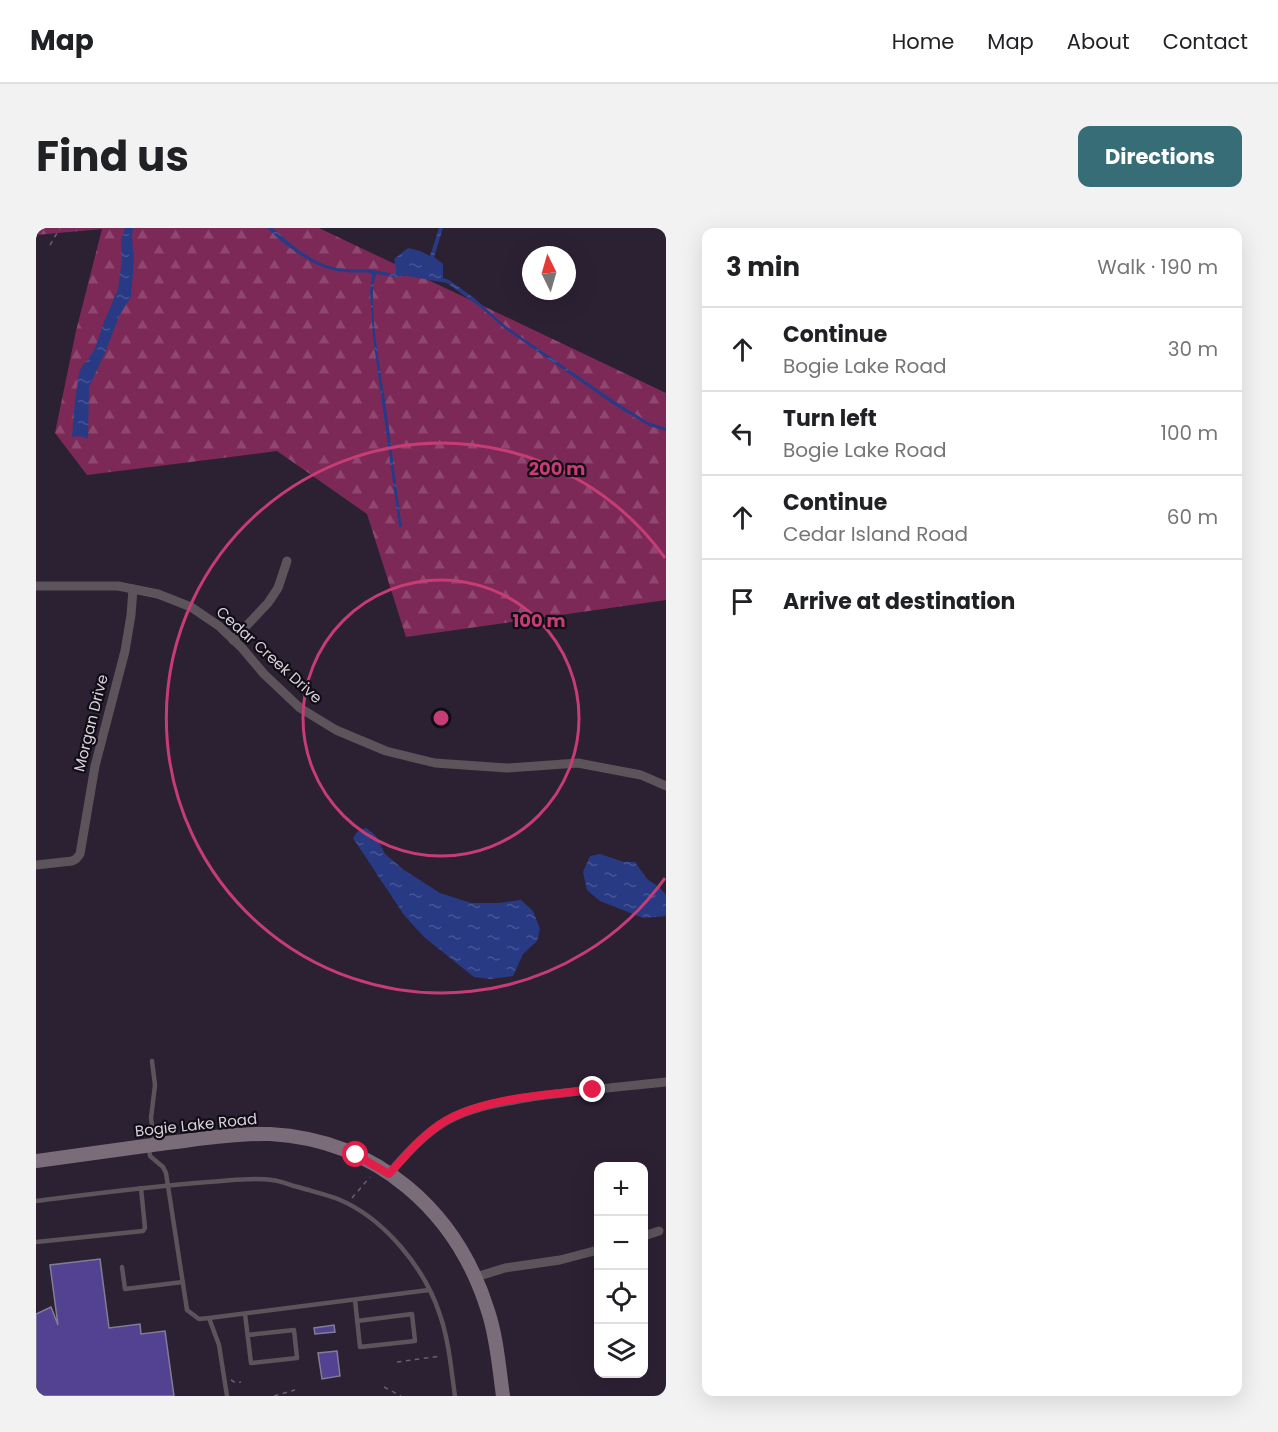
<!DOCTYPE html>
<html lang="en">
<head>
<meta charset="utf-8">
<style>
  body { margin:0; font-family:Poppins,sans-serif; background:#f2f2f2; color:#202124 }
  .controls { position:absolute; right:18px; bottom:18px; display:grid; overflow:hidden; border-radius:12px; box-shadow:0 6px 24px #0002 }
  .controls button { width:54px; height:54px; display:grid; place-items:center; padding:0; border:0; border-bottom:2px solid #e0e0e0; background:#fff; color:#202124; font:30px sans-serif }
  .compass { position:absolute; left:486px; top:18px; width:54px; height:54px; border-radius:50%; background:#fff; box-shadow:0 6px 24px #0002; rotate:355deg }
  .stop { position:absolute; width:18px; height:18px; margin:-14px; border:4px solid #e11d48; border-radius:50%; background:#fff }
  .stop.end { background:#e11d48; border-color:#fff; box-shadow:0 2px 6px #0008 }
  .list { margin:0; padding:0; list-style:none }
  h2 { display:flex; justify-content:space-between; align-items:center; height:78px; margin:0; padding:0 24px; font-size:26px }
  h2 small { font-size:20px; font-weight:400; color:#757577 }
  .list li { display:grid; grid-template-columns:39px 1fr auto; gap:18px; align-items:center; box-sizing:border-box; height:84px; padding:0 24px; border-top:2px solid #e0e0e0 }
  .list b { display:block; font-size:22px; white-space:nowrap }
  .list p { margin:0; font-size:20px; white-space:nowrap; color:#757577 }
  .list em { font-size:20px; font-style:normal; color:#757577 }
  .icon { flex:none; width:33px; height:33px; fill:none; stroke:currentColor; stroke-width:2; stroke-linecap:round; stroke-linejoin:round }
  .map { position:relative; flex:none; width:630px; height:1168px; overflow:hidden; border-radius:12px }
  header { display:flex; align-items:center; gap:36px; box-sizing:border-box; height:84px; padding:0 30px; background:#fff; border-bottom:2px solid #e0e0e0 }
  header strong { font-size:28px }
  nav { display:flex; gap:33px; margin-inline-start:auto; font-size:21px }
  .intro { display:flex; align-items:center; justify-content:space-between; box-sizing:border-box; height:144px; padding:0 36px }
  h1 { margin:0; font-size:42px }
  .button { padding:15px 27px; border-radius:12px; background:#376d77; color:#fff; font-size:21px; font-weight:700 }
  main { display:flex; gap:36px; padding:0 36px }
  aside { flex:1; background:#fff; border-radius:12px; box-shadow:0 6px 24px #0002 }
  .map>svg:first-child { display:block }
</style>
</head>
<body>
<header>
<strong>Map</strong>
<nav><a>Home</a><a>Map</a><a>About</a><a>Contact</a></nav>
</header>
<div class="intro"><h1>Find us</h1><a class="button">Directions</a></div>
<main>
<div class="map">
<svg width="630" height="1168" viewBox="0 0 630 1168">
  <defs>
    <pattern id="forest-firs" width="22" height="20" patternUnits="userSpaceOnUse" patternTransform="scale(1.5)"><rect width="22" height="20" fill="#7d2957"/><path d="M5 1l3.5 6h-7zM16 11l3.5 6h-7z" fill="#8f476f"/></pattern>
    <pattern id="water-ripples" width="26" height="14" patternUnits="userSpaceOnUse" patternTransform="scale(1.5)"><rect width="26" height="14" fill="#293a84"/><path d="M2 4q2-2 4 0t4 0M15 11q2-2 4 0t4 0" fill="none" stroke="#475595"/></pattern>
  </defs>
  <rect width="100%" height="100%" fill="#2c2133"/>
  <!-- forest -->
  <path fill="url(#forest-firs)" d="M0,0H283L630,165V372L370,409L331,286L241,223L51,247L19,205L40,103L66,1L0,7Z"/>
  <!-- water -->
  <g fill="url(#water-ripples)">
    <path d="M89,0H97L96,10L98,32L95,69L84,86L69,125L53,159L52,211L43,208L36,209L39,172L43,145L45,140L53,130L59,120L68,94L82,61L86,31L85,12Z"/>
    <path d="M231,0H237C258,19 282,41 313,41V44C286,44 266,29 245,13C240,9 236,4 231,0Z"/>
    <path d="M403,0H407L398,29L407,36V50L413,52L438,70L471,99L580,174L612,194L630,200V203L613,198L578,177L469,101L444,79L411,55L371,48L357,49L341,46C329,64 347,155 350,179C356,219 360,259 366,299H363L337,109L334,64L336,46L330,44L329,43L331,41L360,46V40L358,31L372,20L384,23L394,28Z"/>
    <path d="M330,600L340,608L349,626L368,642L404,665L435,675H463L485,672L497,683L504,701L501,713L487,726L477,748L454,751L438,749L388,709L368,687L317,610L322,603Z"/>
    <path d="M564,626L588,634H599L611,651L623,659L630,667V688L607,690L564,673L551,662L547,644L554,628Z"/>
  </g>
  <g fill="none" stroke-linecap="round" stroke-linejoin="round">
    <!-- stream -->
    <path stroke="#293a84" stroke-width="3" d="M313,43H329"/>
  </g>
  <!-- building -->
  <g fill="#534291" stroke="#807e96" stroke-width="1.5">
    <path d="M64,1031L73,1100L104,1096L105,1106L129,1103L138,1168H0V1086L15,1079L22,1097L14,1037Z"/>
    <path d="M298,1097L299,1104L279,1106L278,1100Z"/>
    <path d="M301,1123L304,1148L286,1151L282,1125Z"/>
  </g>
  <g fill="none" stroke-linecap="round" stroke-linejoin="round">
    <!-- path -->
    <g stroke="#685f6f" stroke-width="1.5" stroke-dasharray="4.5 4.5" stroke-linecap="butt">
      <path d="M14,17L24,0"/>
      <path d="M316,970L334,949"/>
      <path d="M361,1134L405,1128"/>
      <path d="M195,1152L200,1155L205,1154"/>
      <path d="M348,1159L365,1168"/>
      <path d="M238,1168L259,1162"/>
    </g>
    <!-- service -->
    <g stroke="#5c535b" stroke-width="4.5">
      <path d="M116,833L119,857L115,890L118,914"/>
      <path d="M113,920L114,928L127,939L130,945L151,1082L163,1091L173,1090L393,1062"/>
      <path d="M0,973C57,966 115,958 172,954C193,953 215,949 236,952C245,953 254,957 262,959C275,963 289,966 302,971C348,990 389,1040 404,1087C413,1113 415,1141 419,1168"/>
      <path d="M0,1014L107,1003L109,1000L105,960"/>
      <path d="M86,1039L89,1061L147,1054"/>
      <path d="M319,1072L324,1119L379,1113L376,1086L321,1093"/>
      <path d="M209,1086L215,1135L261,1130L258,1102L212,1107"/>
      <path d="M173,1090L183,1117L191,1168"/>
    </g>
    <!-- minor -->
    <g stroke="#5c535b" stroke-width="9">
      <path d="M0,358H82L122,366L155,379L183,398L206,420L228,446L264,480L300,502L350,523L399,535L471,540L542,535L605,547L630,558"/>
      <path d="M197,412L232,375L242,360L251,333"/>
      <path d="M0,637L36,633L40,631L44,626L59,538L89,423L95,387L97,361"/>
      <path d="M353,946C370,926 388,906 410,893C434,879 462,875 489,870C536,863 583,859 630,854"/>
      <path d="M608,1008L623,1003"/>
      <path d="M440,1049L469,1040L524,1032L562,1022"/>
    </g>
    <!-- secondary -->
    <path stroke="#7a6d79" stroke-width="14" d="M0,933C44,927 87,921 131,915C165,911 200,905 234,906C341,912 421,983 452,1083C461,1110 463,1140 467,1168"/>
  </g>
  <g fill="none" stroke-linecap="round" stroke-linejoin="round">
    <!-- route -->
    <path stroke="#e11d48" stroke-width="8" d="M320,927L353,946C371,926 388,905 411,892C452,870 511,866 557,862"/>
  </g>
  <!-- distance rings -->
  <g fill="none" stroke="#c63d75" stroke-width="3">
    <circle cx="405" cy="490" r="138"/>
    <path d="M629 650A275 275 0 1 1 629 330"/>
  </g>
  <g text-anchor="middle" stroke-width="4.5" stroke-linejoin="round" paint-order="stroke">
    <!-- street labels -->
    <g font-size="15" fill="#d8d1dd" stroke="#110d15">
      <text transform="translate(233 427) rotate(42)" y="5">Cedar Creek Drive</text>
      <text transform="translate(55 495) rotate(-76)" y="5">Morgan Drive</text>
      <text transform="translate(160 897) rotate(-6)" y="5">Bogie Lake Road</text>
    </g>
  </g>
  <circle cx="405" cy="490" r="9" fill="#c63d75" stroke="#110d15" stroke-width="3"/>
  <g font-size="18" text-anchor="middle" font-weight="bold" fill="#c63d75" stroke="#110d15" stroke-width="4.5" stroke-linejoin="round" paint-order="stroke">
    <text x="521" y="247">200 m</text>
    <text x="503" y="399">100 m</text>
  </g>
</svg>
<div class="controls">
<button>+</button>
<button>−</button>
<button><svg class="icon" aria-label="locate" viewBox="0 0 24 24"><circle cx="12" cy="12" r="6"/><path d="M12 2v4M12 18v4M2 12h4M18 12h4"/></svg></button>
<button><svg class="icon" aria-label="layers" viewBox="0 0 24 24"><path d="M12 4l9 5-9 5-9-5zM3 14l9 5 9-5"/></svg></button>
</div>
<svg class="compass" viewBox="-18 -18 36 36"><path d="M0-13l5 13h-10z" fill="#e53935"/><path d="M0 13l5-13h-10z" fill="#757577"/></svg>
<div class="stop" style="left:320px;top:927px"></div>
<div class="stop end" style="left:557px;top:862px"></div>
</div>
<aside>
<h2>3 min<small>Walk · 190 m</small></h2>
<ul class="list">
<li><svg class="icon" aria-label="ahead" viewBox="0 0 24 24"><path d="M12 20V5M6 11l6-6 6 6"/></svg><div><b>Continue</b><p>Bogie Lake Road</p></div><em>30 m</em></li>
<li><svg class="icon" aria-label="left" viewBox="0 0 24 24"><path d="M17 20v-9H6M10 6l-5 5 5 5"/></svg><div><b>Turn left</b><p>Bogie Lake Road</p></div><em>100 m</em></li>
<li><svg class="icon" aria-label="ahead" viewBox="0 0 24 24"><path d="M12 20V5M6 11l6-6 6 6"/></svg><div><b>Continue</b><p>Cedar Island Road</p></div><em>60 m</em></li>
<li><svg class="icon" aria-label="arrive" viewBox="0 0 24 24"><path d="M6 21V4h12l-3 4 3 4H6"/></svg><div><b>Arrive at destination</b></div></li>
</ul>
</aside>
</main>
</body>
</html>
